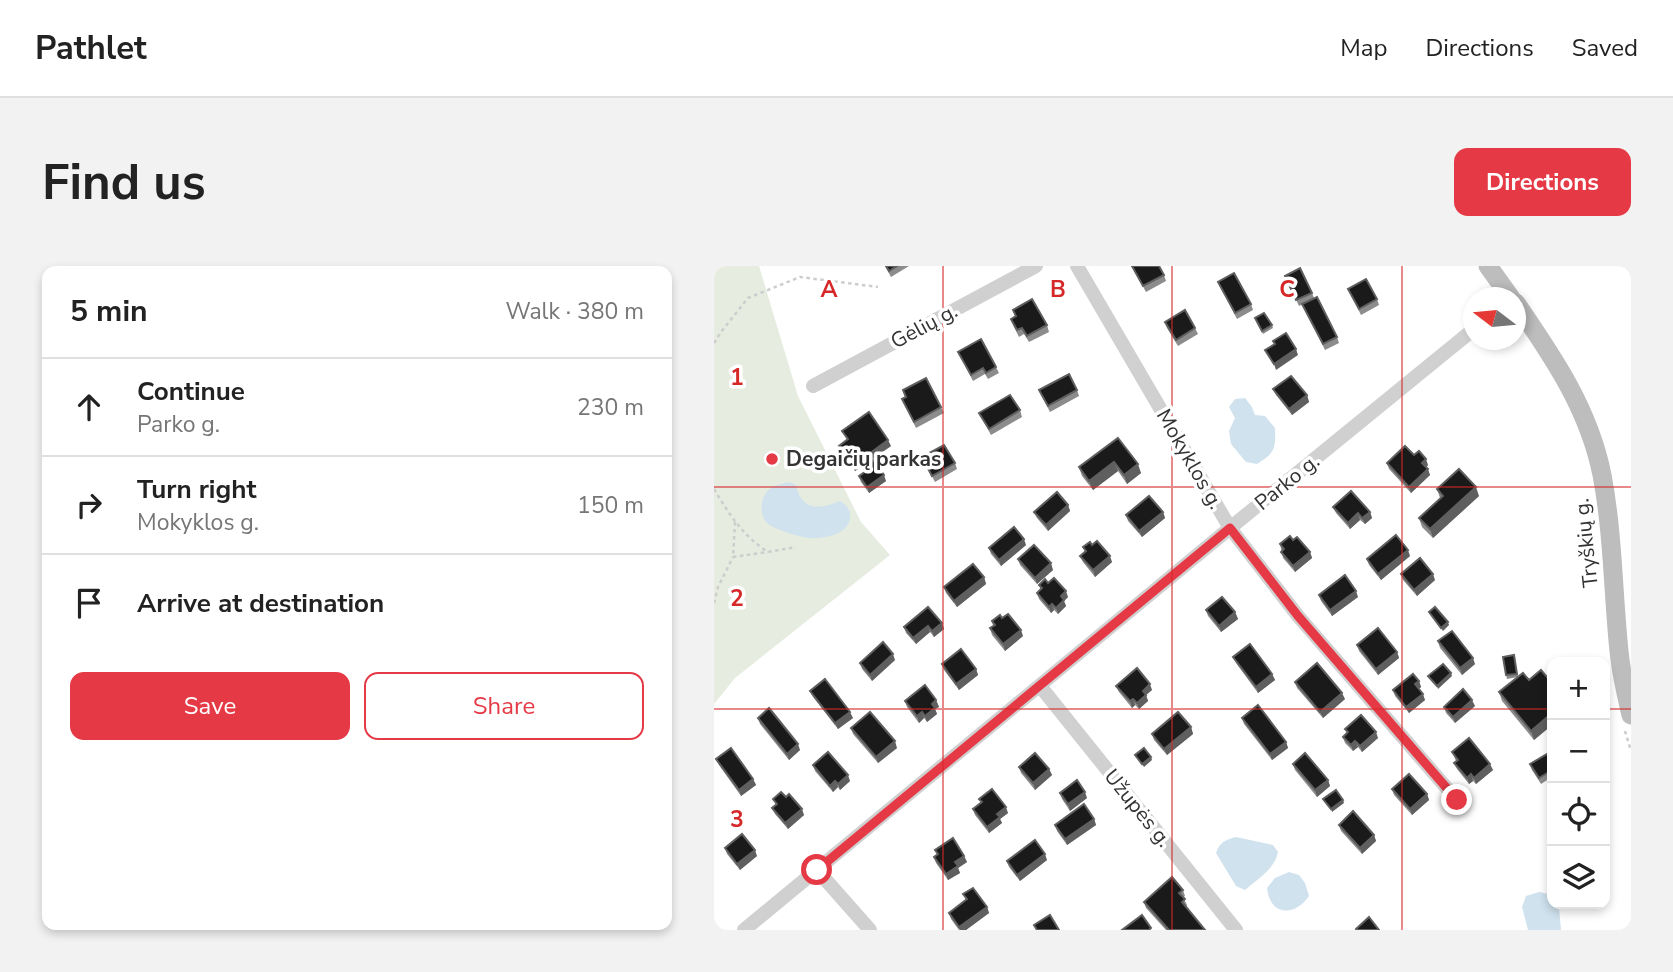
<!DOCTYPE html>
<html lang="en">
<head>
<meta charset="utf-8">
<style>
  body { margin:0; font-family:"Nunito Sans",sans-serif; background:#f2f2f2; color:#222 }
  .controls { position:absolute; right:21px; bottom:21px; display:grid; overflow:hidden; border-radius:14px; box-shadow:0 4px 10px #0003 }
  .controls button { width:63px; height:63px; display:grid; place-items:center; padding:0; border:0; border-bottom:2px solid #e0e0e0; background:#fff; color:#222; font:35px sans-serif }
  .compass { position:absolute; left:749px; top:21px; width:63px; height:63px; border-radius:50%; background:#fff; box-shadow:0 4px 10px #0003; rotate:286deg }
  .stop { position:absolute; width:21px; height:21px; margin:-16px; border:5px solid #e63946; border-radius:50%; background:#fff }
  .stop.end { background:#e63946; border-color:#fff; box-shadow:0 2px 7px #0008 }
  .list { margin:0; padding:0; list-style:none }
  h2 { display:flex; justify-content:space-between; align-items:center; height:91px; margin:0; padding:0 28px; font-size:30px }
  h2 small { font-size:23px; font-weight:400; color:#767676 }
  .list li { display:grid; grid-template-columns:46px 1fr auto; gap:21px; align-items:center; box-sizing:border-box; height:98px; padding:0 28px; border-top:2px solid #e0e0e0 }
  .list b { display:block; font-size:26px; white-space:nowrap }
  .list p { margin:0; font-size:23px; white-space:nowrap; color:#767676 }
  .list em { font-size:23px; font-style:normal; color:#767676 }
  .actions { display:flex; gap:14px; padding:21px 28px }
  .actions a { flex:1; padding:16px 0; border:2px solid #e63946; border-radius:14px; text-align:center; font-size:24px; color:#e63946 }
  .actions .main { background:#e63946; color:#fff }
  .icon { flex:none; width:38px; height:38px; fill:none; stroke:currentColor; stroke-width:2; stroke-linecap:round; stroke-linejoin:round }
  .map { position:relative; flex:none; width:917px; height:664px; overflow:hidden; border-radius:14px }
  header { display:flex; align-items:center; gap:42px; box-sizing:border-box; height:98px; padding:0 35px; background:#fff; border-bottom:2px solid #e0e0e0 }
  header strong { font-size:33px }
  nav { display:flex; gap:38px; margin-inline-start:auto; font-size:24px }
  .intro { display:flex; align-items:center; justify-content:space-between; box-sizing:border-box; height:168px; padding:0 42px }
  h1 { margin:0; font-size:49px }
  .button { padding:18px 32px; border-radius:14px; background:#e63946; color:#fff; font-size:24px; font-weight:700 }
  main { display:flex; gap:42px; padding:0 42px }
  aside { flex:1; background:#fff; border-radius:14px; box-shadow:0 4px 10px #0003 }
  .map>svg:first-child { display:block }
</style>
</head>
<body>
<header>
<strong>Pathlet</strong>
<nav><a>Map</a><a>Directions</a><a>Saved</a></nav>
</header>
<div class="intro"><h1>Find us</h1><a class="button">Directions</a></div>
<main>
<aside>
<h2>5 min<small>Walk · 380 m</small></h2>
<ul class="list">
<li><svg class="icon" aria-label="ahead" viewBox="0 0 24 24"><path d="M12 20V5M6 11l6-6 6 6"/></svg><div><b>Continue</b><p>Parko g.</p></div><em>230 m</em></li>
<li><svg class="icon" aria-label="right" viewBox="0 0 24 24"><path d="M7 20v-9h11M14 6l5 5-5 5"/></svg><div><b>Turn right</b><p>Mokyklos g.</p></div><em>150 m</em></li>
<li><svg class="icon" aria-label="arrive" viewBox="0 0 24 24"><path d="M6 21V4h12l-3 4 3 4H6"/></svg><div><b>Arrive at destination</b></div></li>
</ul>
<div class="actions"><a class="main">Save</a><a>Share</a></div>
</aside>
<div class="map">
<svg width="917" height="664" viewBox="0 0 917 664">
  <rect width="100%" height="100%" fill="#fff"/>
  <!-- green -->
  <path fill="#e6ecdf" d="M0,0H45L84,130L147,256L176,289L21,412L0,438Z"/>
  <!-- water -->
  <g fill="#cfe2ee">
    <path d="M531,132L538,141L541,149L551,150L561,162C562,184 560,187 543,198L532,196L517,178L515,165L521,152L515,141L521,133Z"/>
    <path d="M76,216L82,219C88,245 104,244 126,235C133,239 137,244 136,252C134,269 109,273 95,272C86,271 59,263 53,257C48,252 47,244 48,237C51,221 62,219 76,216Z"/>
    <path d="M522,571L559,579L564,586C561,603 543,613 531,624L522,620L502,587C506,576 511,574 522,571Z"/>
    <path d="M575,606L585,609L591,617L595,630C581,651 556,650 553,622L561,612Z"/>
    <path d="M825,626L835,628L838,632V638H842L845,642L847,664H814L808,641L812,630Z"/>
  </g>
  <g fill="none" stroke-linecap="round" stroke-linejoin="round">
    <!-- path -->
    <g stroke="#cdcdcd" stroke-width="2.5" stroke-dasharray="3.5 3.5" stroke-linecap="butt">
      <path d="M0,77L7,66L34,32L86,11L164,21"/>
      <path d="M0,223C15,248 29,270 54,286L82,281"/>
      <path d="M21,256L19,291L54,286"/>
      <path d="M0,337L4,321L19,291"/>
      <path d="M911,465L917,485"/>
    </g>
    <!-- minor -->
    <g stroke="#d0d0d0" stroke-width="14">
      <path d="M363,0L516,262L584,350L743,534"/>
      <path d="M99,120L322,0"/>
      <path d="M326,420L522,664"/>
      <path d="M103,604L156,664"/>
      <path d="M30,664L516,262L760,63"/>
    </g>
    <!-- secondary -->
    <g stroke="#bdbdbd" stroke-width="19">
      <path d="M774,0L797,32"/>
      <path d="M802,37C839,91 875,143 888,209C899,267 899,327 905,385C907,406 912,428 917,449"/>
    </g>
  </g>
  <!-- wall -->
  <g fill="#8c8c8c">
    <path d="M171,0H195L177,11Z"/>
    <path d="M418,0L450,9L452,15L432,26Z"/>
    <path d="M571,10L598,27L600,32L623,71L625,77L611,84L589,38L585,40Z"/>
    <path d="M504,16L537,38L539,44L523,53Z"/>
    <path d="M634,23L663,33L665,39L647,49Z"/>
    <path d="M299,44L333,59L335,66L315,76L310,68L305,71L299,59L297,53L301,50Z"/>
    <path d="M541,52L558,59L559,62L549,68Z"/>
    <path d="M451,56L481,62L484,68L464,80L453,62Z"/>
    <path d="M244,86L282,101L285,107L274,113L271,108L259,115Z"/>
    <path d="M559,123L593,129L595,136L578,149L562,129Z"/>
    <path d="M189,124L227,141L230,147L202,162L188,133L192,131Z"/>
    <path d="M325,124H363L365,130L336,146Z"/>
    <path d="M306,144L308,151L277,169L265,147Z"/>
    <path d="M128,165L177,180L158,193L172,215L155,227L147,216L145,210L153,204L150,199L141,205L127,186L125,180L133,174Z"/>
    <path d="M404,172L427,207L413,218L404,205L379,224L368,210L365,201Z"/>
    <path d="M700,189L714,199L712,201L716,209L697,227L675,203L673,197Z"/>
    <path d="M208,191L241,197L243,203L221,216Z"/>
    <path d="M723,223L765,230L719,272L708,261L705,252L726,232Z"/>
    <path d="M354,239L356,245L334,265L323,252L320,246Z"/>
    <path d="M619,241L656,246L658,252L651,258L646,254L636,263L622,247Z"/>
    <path d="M449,246L451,252L428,271L414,255L412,249Z"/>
    <path d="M579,274L596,286L598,292L581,306L569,292L566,278Z"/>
    <path d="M312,279L287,300L277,288L275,282Z"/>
    <path d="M378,279L398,296L381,311L369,296L366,290L371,286L369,281Z"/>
    <path d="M696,290L667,314L655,299L653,293Z"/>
    <path d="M304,293L339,304L323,318L306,299Z"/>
    <path d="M687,308L721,314L703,330L689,314Z"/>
    <path d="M270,311L272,318L243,341L232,327L230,321Z"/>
    <path d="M334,317L354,331L350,335L352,340L344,348L340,344L337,347L325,333L323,327L327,324L325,319Z"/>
    <path d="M605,329L644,331L618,350L607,335Z"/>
    <path d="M492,344L521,346L524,353L507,366L494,350Z"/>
    <path d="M288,352L309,370L291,385L278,369L276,362L279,360L278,355Z"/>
    <path d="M228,357L230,363L220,371L216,366L202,378L192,367L190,361Z"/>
    <path d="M724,375L761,398L748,409L726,382Z"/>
    <path d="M643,379L683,386L685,392L664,409L645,385Z"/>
    <path d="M800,389L804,411L815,414L838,417V459L820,474L788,435L785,426L804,411L793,413L792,409Z"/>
    <path d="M519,391L558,408L561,414L544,427L522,397Z"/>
    <path d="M181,394L158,415L148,403L146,397Z"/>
    <path d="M228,398L262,403L264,409L245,424L230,404Z"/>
    <path d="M705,415L707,421L705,423L711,434L695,447L681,430L679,424Z"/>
    <path d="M581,416L631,433L609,452L583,422Z"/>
    <path d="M402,420L438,424L432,429L434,435L425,443L421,439L418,442L405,426Z"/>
    <path d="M96,425L139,452L124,463L99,431Z"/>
    <path d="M222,434L225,441L221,443L223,448L213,456L210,452L205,457L193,441L191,435Z"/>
    <path d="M761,440L741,457L732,447L730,441Z"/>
    <path d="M44,452L86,484L75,494L46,458Z"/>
    <path d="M528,452L572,476L574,482L558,494L530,458Z"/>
    <path d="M477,461L479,468L453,489L440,474L438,468Z"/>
    <path d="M137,462L183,482L164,497L139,468Z"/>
    <path d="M631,463L664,472L648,486L644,481L639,485L631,477L629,471L633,468Z"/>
    <path d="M838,485V511L827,518L818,504L816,498Z"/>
    <path d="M738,486L779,504L762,518L759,515L755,518L743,503L740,497L742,495Z"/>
    <path d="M2,493L39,513L42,519L27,530L5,499Z"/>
    <path d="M579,498L614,514L616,520L603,531L581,504Z"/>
    <path d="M99,499L136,515L126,524L124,521L119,526L101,505Z"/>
    <path d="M305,501L335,503L338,509L321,524L307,507Z"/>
    <path d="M678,523L713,528L715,534L698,549L680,529Z"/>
    <path d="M346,527L373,532L356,545L348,533Z"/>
    <path d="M72,531L90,549L74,563L61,548L58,542L62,539L59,533Z"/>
    <path d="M265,533L294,547L286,553L288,557L275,567L261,549L259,543L267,536Z"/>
    <path d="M380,553L382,559L353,579L343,565L341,559Z"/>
    <path d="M625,559L660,569L662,575L648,588L627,565Z"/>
    <path d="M11,582L43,590L26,604L13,588Z"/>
    <path d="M221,584L250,590L253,596L244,602L246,607L234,614L222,597L220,591L223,589Z"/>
    <path d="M333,594L306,615L295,601L293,595Z"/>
    <path d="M469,624L471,630L469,631L473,639L472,641L492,664H452L432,642L430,636Z"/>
    <path d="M249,628L273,641L275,647L252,664H245L237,653L235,647L252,634Z"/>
  </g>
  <!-- shaded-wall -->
  <g fill="#5f5f5f">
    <path d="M582,83L584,89L562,104L560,98Z"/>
    <path d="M593,129L595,136L578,149L575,143Z"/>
    <path d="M174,174L177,180L157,194L155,188Z"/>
    <path d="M147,193L150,199L141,205L139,199Z"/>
    <path d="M712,193L714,199L710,203L708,197Z"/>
    <path d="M400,196L404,205L379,224L375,215Z"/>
    <path d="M424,198L427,207L413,218L410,209Z"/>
    <path d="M714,203L716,209L697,227L695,221Z"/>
    <path d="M170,209L172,215L155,227L153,221Z"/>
    <path d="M762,221L765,230L719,272L716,263Z"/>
    <path d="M354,239L356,245L334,265L332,259Z"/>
    <path d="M449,246L451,252L428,271L425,265Z"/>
    <path d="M656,246L658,252L651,258L648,252Z"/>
    <path d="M644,247L646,254L636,263L634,257Z"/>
    <path d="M310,273L312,279L287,300L285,294Z"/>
    <path d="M694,284L696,290L667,314L664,308Z"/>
    <path d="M596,286L598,292L581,306L579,300Z"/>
    <path d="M396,290L398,296L381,311L379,304Z"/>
    <path d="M337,297L339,304L323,318L321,312Z"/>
    <path d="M719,308L721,314L703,330L700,324Z"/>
    <path d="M270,311L272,318L243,341L240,335Z"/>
    <path d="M352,325L354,331L350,335L352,340L344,348L342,342L347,330Z"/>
    <path d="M642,325L644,331L618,350L616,344Z"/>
    <path d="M338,338L340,344L337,347L335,341Z"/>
    <path d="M521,346L524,353L507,366L505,360Z"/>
    <path d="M734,356L735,359L729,365L727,362Z"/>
    <path d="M228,357L230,363L220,371L218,365Z"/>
    <path d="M214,360L216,366L202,378L199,372Z"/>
    <path d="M307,364L309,370L291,385L289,378Z"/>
    <path d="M683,386L685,392L664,409L662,403Z"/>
    <path d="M179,388L181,394L158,415L156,409Z"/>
    <path d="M759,392L761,398L748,409L746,402Z"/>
    <path d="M262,403L264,409L245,424L242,418Z"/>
    <path d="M737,407L738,410L724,423L723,420Z"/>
    <path d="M558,408L561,414L544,427L542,421Z"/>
    <path d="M705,415L707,421L703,424L701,418Z"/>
    <path d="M436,418L438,424L432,429L434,435L425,443L423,437L429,425Z"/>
    <path d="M628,427L631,433L609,452L606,446Z"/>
    <path d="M709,428L711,434L695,447L692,441Z"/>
    <path d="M419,433L421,439L418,442L416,435Z"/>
    <path d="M222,434L225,441L221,443L223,448L213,456L211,450L218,438Z"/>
    <path d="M758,434L761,440L741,457L739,451Z"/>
    <path d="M136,446L139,452L124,463L121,457Z"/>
    <path d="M208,446L210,452L205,457L203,450Z"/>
    <path d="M838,447V459L820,474L817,465Z"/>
    <path d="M477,461L479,468L453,489L450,483Z"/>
    <path d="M662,466L664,472L648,486L646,480Z"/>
    <path d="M181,475L183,482L164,497L162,491Z"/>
    <path d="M641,475L644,481L639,485L637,479Z"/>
    <path d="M572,476L574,482L558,494L556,488Z"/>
    <path d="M84,478L86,484L75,494L73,488Z"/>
    <path d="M437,491L438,494L430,501L428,498Z"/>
    <path d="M776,498L779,504L762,518L760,512Z"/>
    <path d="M335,503L338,509L321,524L319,517Z"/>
    <path d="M757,508L759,515L755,518L753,512Z"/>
    <path d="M134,509L136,515L126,524L124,518Z"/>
    <path d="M39,513L42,519L27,530L25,524Z"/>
    <path d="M614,514L616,520L603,531L601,524Z"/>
    <path d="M121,515L124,521L119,526L116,520Z"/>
    <path d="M371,526L373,532L356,545L354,538Z"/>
    <path d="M713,528L715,534L698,549L696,543Z"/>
    <path d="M629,534L630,537L618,546L617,543Z"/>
    <path d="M292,541L294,547L286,553L288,557L275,567L273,561L283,548Z"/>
    <path d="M88,543L90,549L74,563L71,557Z"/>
    <path d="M380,553L382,559L353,579L351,573Z"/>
    <path d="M660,569L662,575L648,588L646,582Z"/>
    <path d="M41,584L43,590L26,604L23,598Z"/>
    <path d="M331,588L333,594L306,615L303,609Z"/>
    <path d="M250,590L253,596L244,602L246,607L234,614L232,608L241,596Z"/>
    <path d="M273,641L275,647L252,664H246L245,661Z"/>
  </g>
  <!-- building -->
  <g fill="#1a1a1a" stroke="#5f5f5f" stroke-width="2">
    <path d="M172,0H183L175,5Z"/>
    <path d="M418,0H445L450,9L429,20Z"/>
    <path d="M586,2L598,27L582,34L571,10Z"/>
    <path d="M520,7L537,38L521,47L504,16Z"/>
    <path d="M652,13L663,33L645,43L634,23Z"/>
    <path d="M603,31L623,71L609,78L588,38Z"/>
    <path d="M318,33L333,59L313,70L308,62L303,64L297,53L302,50L299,44Z"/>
    <path d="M471,44L481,62L462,74L451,56Z"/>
    <path d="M550,47L558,59L548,65L541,52Z"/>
    <path d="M572,67L582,83L560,98L551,84L561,78L559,75Z"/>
    <path d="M267,73L282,101L272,107L269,102L257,109L244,86Z"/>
    <path d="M355,108L363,124L334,140L325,124Z"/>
    <path d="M577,110L593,129L575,143L559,123Z"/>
    <path d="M212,112L227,141L200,156L188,133L192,131L189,124Z"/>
    <path d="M296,129L306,144L275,163L265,147Z"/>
    <path d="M155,146L174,174L155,188L170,209L153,221L145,210L155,203L147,193L139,199L125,180L134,173L128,165Z"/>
    <path d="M404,172L424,198L410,209L400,196L375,215L365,201Z"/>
    <path d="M230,179L241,197L218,210L208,191Z"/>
    <path d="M691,180L700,189L705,185L712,193L708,197L714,203L695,221L673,197Z"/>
    <path d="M745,203L762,221L716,263L705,252L729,230L723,223Z"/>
    <path d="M637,225L656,246L648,252L644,247L634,257L619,241Z"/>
    <path d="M343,226L354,239L332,259L320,246Z"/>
    <path d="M435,230L449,246L425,265L412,249Z"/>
    <path d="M300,261L310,273L285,294L275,282Z"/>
    <path d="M682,269L694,284L664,308L653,293Z"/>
    <path d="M576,270L579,274L583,271L596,286L579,300L567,286L570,283L566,278Z"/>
    <path d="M383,275L396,290L379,304L366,290L372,285L369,281L376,276L378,279Z"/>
    <path d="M320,279L337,297L321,312L304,293Z"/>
    <path d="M706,292L719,308L700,324L687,308Z"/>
    <path d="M259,298L270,311L240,335L230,321Z"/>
    <path d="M631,309L642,325L616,344L605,329Z"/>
    <path d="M340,312L352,325L347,330L350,334L342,342L338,338L335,341L323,327L328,322L325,319L331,313L334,317Z"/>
    <path d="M508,331L521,346L505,360L492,344Z"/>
    <path d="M214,341L228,357L218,365L214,360L199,372L190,361Z"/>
    <path d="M721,341L734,356L727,362L715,346Z"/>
    <path d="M294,348L307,364L289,378L276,362L281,359L278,355L286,349L288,352Z"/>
    <path d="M664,362L683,386L662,403L643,379Z"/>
    <path d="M738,365L759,392L746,402L724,375Z"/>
    <path d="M169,376L179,388L156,409L146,397Z"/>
    <path d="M536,378L558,408L542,421L519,391Z"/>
    <path d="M247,383L262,403L242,418L228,398Z"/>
    <path d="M800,389L803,408L792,409L789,391Z"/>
    <path d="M603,397L628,427L606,446L581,416Z"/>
    <path d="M729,398L737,407L723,420L714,410Z"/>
    <path d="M423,402L436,418L429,425L432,429L423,437L419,433L416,435L402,420Z"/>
    <path d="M827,404L838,417V447L817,465L785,426L809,407L815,414Z"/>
    <path d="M699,408L705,415L701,418L709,428L692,441L679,424Z"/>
    <path d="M111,413L136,446L121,457L96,425Z"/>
    <path d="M211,419L222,434L218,438L221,442L211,450L208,446L203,450L191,435Z"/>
    <path d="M749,423L758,434L739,451L730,441Z"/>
    <path d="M544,439L572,476L556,488L528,452Z"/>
    <path d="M55,442L84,478L73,488L44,452Z"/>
    <path d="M156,446L181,475L162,491L137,462Z"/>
    <path d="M464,446L477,461L450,483L438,468Z"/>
    <path d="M647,449L662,466L646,480L641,475L637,479L629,471L634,466L631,463Z"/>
    <path d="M755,472L776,498L760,512L757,508L753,512L740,497L744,494L738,486Z"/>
    <path d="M17,482L39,513L25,524L2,493Z"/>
    <path d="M430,482L437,491L428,498L421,489Z"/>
    <path d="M838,485V504L825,512L816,498Z"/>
    <path d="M114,486L134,509L124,518L121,515L116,520L99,499Z"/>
    <path d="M321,487L335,503L319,517L305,501Z"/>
    <path d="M591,487L614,514L601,524L579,498Z"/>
    <path d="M695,508L713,528L696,543L678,523Z"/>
    <path d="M363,514L371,526L354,538L346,527Z"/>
    <path d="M278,523L292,541L283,548L286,551L273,561L259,543L268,536L265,533Z"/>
    <path d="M622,524L629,534L617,543L609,533Z"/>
    <path d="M67,526L72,531L75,528L88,543L71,557L58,542L63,538L59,533Z"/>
    <path d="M370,538L380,553L351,573L341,559Z"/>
    <path d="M639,545L660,569L646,582L625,559Z"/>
    <path d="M28,568L41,584L23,598L11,582Z"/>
    <path d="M239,572L250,590L241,596L244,600L232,608L220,591L224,588L221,584Z"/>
    <path d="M321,574L331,588L303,609L293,595Z"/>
    <path d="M458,611L469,624L465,627L471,633L468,636L491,664H455L430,636Z"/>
    <path d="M259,622L273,641L245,661L235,647L253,633L249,628Z"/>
    <path d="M336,649L345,664H323L320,659Z"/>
    <path d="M428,649L437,662L435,664H408Z"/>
    <path d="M655,651L665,664H643L642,663Z"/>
  </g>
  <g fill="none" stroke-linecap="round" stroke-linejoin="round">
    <!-- route -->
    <path stroke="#e63946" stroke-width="9" d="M103,604L516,262L584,350L743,534"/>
  </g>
  <!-- grid -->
  <path fill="none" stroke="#d62828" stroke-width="2" stroke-opacity="0.55" d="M229,0V664M458,0V664M688,0V664M0,221H917M0,443H838M891,443H917"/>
  <!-- markers -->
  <circle fill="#e63946" stroke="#fff" stroke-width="2.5" cx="58" cy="193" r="7"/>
  <g text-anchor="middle" stroke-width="7" stroke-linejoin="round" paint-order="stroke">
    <!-- street labels -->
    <g font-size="21" fill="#333" stroke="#fff">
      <text transform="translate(210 60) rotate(-28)" y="7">Gėlių g.</text>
      <text transform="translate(476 193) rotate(60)" y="7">Mokyklos g.</text>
      <text transform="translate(573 216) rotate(-39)" y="7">Parko g.</text>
      <text transform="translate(872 277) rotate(-96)" y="7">Tryškių g.</text>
      <text transform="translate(424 542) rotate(51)" y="7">Užupės g.</text>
    </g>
    <!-- poi labels -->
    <g font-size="21" font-weight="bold" fill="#333" stroke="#fff" text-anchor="start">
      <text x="72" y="200">Degaičių parkas</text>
    </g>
  </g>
  <g font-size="23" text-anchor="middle" font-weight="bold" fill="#d62828" stroke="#fff" stroke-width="7" stroke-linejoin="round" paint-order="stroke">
    <text x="115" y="31">A</text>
    <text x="344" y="31">B</text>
    <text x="573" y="31">C</text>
    <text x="23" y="119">1</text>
    <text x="23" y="340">2</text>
    <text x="23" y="561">3</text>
  </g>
</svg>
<div class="controls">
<button>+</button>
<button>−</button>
<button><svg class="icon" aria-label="locate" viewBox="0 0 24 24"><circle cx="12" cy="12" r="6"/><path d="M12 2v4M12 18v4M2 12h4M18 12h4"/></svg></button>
<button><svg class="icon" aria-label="layers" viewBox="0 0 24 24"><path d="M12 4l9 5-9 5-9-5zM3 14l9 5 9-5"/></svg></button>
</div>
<svg class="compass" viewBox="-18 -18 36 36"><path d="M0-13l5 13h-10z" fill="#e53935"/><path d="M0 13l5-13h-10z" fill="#767676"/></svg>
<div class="stop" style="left:103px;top:604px"></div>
<div class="stop end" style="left:743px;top:534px"></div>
</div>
</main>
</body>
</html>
